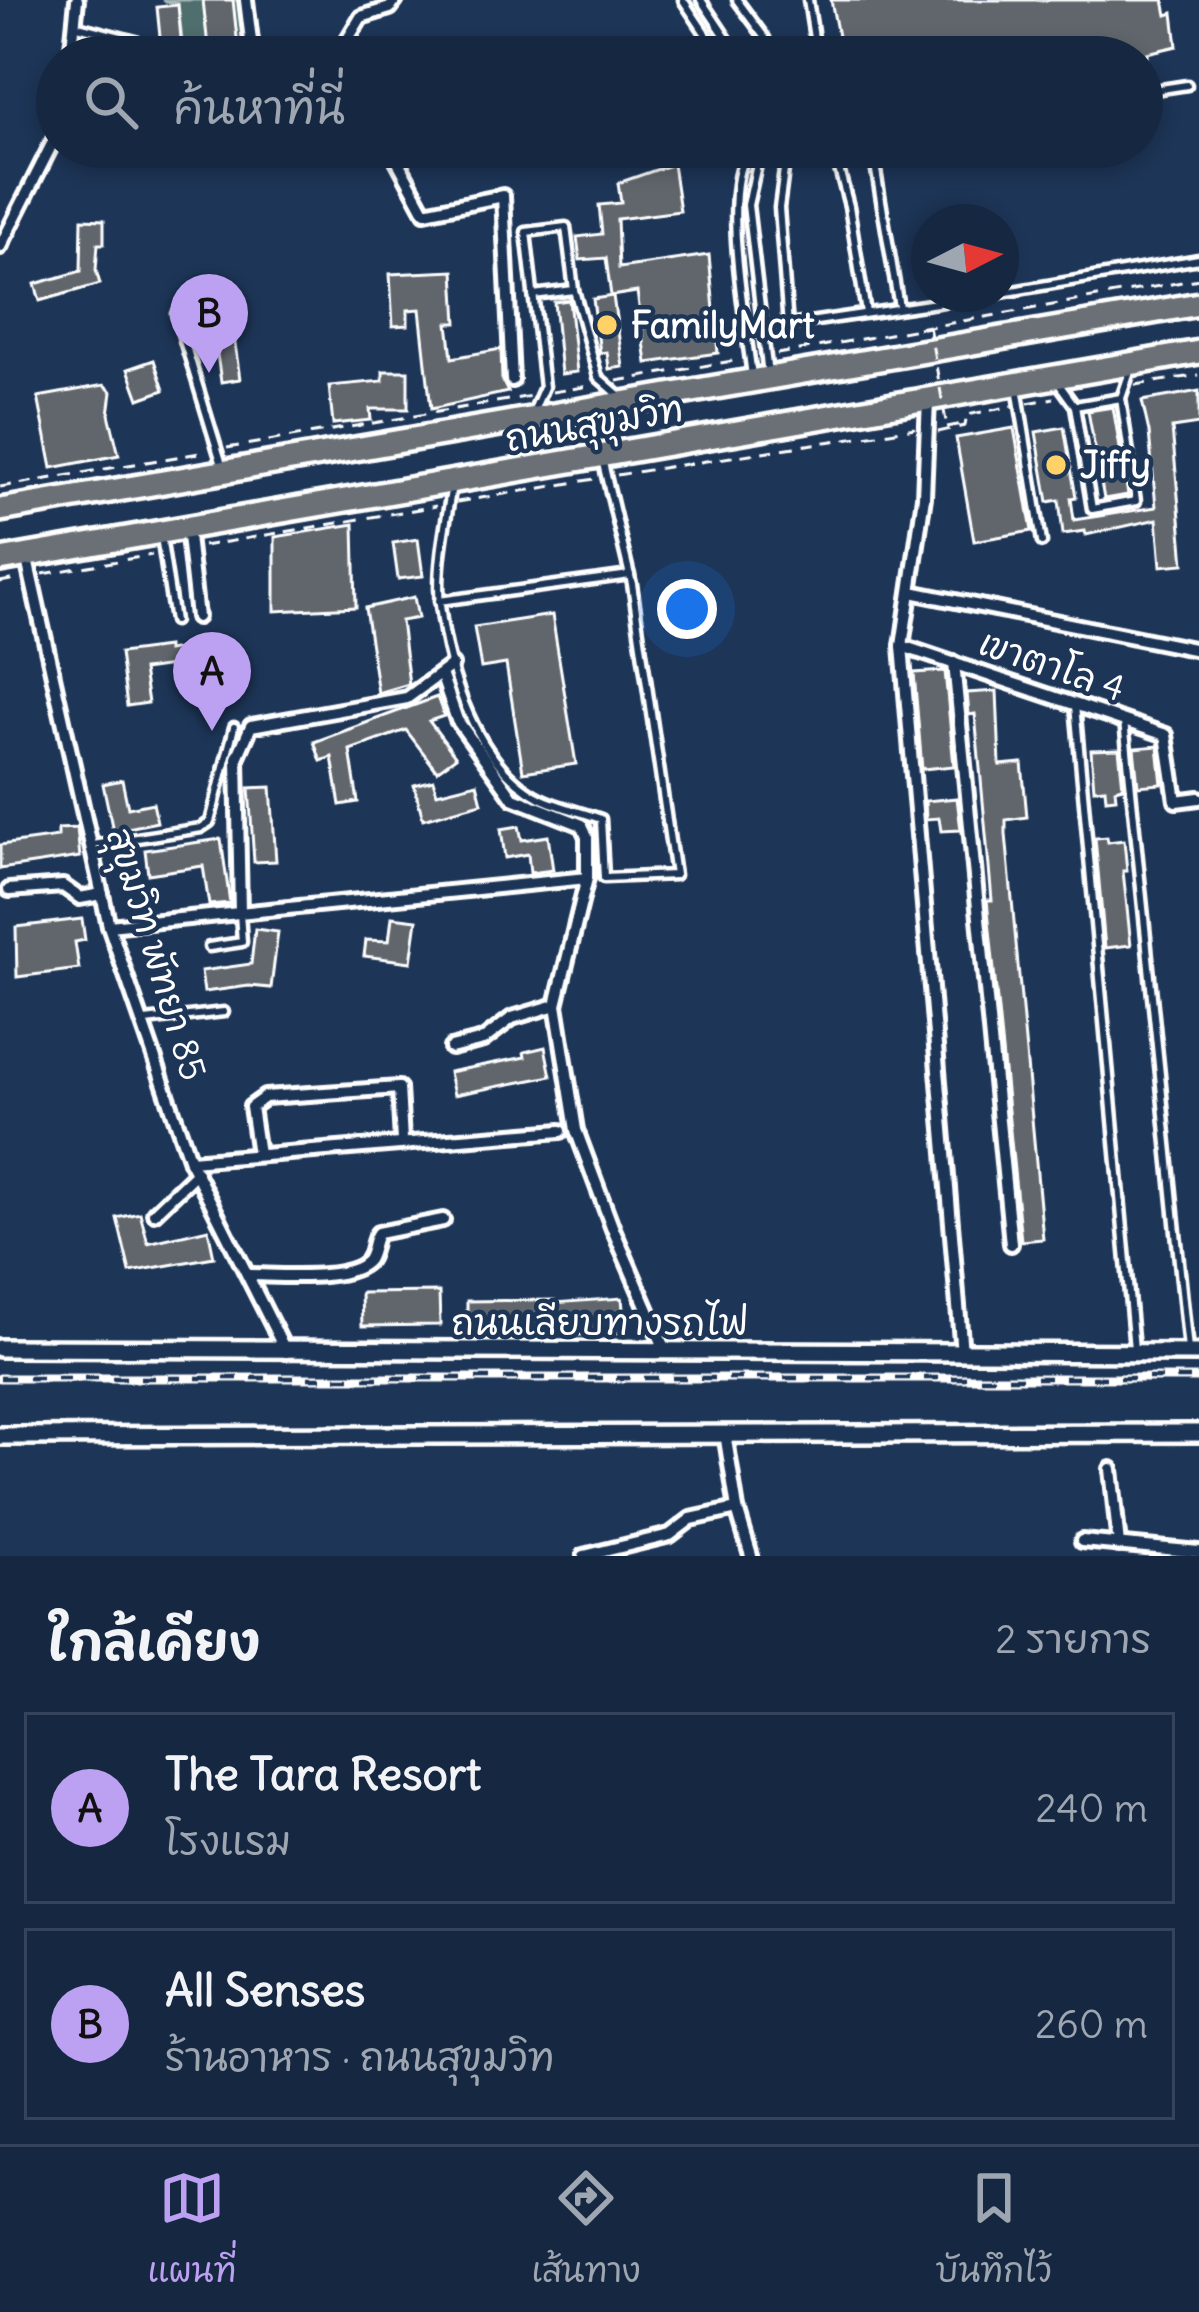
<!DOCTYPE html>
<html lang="th">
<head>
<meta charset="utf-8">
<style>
  body { margin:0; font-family:Delius,"Playpen Sans Thai",sans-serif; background:#1f3048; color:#f1f3f6 }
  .compass { position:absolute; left:911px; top:204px; width:108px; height:108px; border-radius:50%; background:#162841; box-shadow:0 6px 18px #0003; rotate:84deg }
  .you { position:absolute; left:687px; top:609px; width:42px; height:42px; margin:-30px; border:9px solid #fff; border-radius:50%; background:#1a73e8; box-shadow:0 0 0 18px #1a73e833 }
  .badge { display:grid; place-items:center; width:78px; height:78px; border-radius:50%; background:#bca0f2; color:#111; font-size:39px; font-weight:700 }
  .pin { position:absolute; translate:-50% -99px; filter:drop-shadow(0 3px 6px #0008) }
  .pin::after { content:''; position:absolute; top:63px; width:42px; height:36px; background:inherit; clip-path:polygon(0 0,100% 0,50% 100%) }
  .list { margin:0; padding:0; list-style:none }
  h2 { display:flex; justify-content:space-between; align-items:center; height:156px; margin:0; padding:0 48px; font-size:51px }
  h2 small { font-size:39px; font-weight:400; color:#9ea6b1 }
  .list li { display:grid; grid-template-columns:78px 1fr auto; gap:36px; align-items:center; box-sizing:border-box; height:192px; margin:0 24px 24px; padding:0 24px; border:3px solid #35445a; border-radius:0px }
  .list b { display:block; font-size:45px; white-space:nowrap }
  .list p { margin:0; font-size:39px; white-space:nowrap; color:#9ea6b1 }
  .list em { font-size:39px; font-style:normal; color:#9ea6b1 }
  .icon { flex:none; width:66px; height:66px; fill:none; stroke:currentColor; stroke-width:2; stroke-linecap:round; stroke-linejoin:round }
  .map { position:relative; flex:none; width:1199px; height:1556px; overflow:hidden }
  .search { position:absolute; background:#162841; box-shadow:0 6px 18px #0003; left:36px; right:36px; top:36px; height:132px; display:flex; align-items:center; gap:30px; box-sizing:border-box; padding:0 42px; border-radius:66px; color:#9ea6b1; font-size:45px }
  .sheet { height:588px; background:#162841 }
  nav { display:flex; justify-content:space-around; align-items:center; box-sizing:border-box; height:168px; border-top:3px solid #35445a; background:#162841; font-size:33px; color:#9ea6b1 }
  nav a { display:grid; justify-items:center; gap:6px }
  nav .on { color:#bca0f2 }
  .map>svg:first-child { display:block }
</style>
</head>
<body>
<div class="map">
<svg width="1199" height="1556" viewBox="0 0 1199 1556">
  <rect width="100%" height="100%" fill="#1d3557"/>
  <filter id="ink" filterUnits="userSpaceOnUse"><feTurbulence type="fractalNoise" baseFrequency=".00833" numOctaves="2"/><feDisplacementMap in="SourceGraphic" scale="24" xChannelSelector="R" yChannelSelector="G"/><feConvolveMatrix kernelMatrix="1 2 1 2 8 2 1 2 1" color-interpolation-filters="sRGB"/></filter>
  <g filter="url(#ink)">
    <!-- green -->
    <path fill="#4f6e6e" stroke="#a7b6b6" stroke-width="3" d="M162,0H242L248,57H184L178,4Z"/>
    <!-- building -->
    <g fill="#61666c" stroke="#fff" stroke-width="3">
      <path d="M203,0H233L239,57H162L157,7L178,5L182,50L208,47Z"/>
      <path d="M831,0H1164L1167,15L1173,13L1177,46L1147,53V57H842Z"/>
      <path d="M673,164L680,211L617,219L619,268L709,255L718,353L647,363L637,292L611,296L606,258L580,260L577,237L602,234L599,205L621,203L618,183Z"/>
      <path d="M82,219L104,220V244H98L96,270L100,284L40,301L35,284L81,271Z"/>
      <path d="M454,271L457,323H448L452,358L501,349L502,380L508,392L431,409L420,309L408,310V325L393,326L390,274Z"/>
      <path d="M613,296L623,367L609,369L607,352L600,353L593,299Z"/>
      <path d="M569,300L577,372L561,374L554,302Z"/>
      <path d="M234,337L240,379L221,382L215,340Z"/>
      <path d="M154,360L164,390L139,399L128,369Z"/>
      <path d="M383,371H408V409H370L371,420L333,424L329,386L383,381Z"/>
      <path d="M104,385L112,392L109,414L119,455L52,468L38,397Z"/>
      <path d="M1199,391V424L1172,428L1184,564L1161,566L1157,519L1086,535L1085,531L1063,534L1059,500L1048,502L1036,432L1064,427L1076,497L1071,498L1074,520L1156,507L1149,432L1142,401Z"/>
      <path d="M1113,407L1128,495L1104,499L1088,411Z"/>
      <path d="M1014,428L1032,531L974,541L956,438Z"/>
      <path d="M354,524L356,607L275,611V537Z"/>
      <path d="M418,539L423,576L398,579L393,543Z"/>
      <path d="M414,597L418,618L401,621L409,684L378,693L365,608Z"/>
      <path d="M552,615L576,764L523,772L506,664L481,668L474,627Z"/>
      <path d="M167,647V651L184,648L188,676L174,678L172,666L143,670L148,703L127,706L120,653Z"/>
      <path d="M945,671L954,766L922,769L914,673Z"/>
      <path d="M997,691L1000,765L1022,763L1027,817L1006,820V834L1043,1239L1021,1241L987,900H992L975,714L969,715L967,693Z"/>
      <path d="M437,697L444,716L429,721L456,757L437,771L406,730L350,750L358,802L340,805L332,757L321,761L314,742Z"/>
      <path d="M1158,746L1162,784L1138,786L1134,748Z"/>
      <path d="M1119,749L1123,787L1115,789L1116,798L1106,799L1105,788L1094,789L1091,750Z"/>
      <path d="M122,780L128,808L153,803L157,822L113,831L103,784Z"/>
      <path d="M433,780L437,793L477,783L482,803L423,819L414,785Z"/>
      <path d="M271,787L276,861L254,862L249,788Z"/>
      <path d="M957,798L961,830L941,831L939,818L926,819L925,801Z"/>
      <path d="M519,826L522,840L548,836L553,870L530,873L528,854L505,858L501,829Z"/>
      <path d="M77,828L80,857L0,869V845L58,837V829Z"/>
      <path d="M1107,837L1108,842L1124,840L1127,871H1123L1131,945L1105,948L1095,838Z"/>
      <path d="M221,839L230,903L209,905L203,866L148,874L145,850Z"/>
      <path d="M392,917L417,920L411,962L364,956L366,940L389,941Z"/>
      <path d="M82,919L85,940L75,942L79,969L17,977L16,927Z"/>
      <path d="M255,929L278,932L271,988L249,986L204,992L201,971L251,964Z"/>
      <path d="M545,1047L551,1076L454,1095L449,1072L525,1057L524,1052Z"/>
      <path d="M140,1213L148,1243L208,1229L214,1257L130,1272L117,1218Z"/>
      <path d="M439,1292L440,1325L362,1326L361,1293Z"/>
      <path d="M622,1298L625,1332L580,1335V1331L556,1333V1329L467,1331V1301L554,1300V1303Z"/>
    </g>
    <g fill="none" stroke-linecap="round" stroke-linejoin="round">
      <!-- lane casing -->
      <g stroke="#fff" stroke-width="15">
        <g id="lane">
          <path d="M683,0L721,57"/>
          <path d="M701,0L739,57"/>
          <path d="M737,0L765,38L770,57"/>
          <path d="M808,0L817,57"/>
          <path d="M74,25L136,41L143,57"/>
          <path d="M1142,92L1187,85"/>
          <path d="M787,147L779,208L788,326"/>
          <path d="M833,147L849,206L866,313"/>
          <path d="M872,147L899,307"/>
          <path d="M760,151L748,205L768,375"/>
          <path d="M1001,293L1199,259"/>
          <path d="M533,295L574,290L598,377L622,398"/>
          <path d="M176,314L223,468"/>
          <path d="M776,327L997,294"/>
          <path d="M752,377C747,330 720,189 747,154L786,147"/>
          <path d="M1056,380L1075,406L1092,509L1136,501L1121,398L1131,369"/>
          <path d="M1017,387L1042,542"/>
          <path d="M1075,406L1121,398"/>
          <path d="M534,410L544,387L526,232L566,227L574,290"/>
          <path d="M452,485C446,522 436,568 440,605C448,672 475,764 540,798C558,807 582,812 601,819L604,878L675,875L632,584L603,463"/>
          <path d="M161,536L174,621"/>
          <path d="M439,601L630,575"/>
          <path d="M1075,705L1134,1349"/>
          <path d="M1124,721L1188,1350"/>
          <path d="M93,845L201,828L210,822L234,727"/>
          <path d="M209,947L242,942L240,913"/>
          <path d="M145,1021L224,1012"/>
        </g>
      </g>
      <!-- street casing -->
      <g stroke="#fff" stroke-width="20">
        <g id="street">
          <path d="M246,0L253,57"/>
          <path d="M339,54L361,17L390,8L396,0"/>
          <path d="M71,57L77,0"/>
          <path d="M321,57L339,54L341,57"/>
          <path d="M390,147L425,212L503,196L512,380"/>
          <path d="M0,247L57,134"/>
          <path d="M928,399L924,497L902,646L962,1353"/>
          <path d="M187,527L197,617"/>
          <path d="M26,555L109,926L190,1161L286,1352"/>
          <path d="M911,592L1198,650"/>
          <path d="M902,646L1166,735L1176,801L1199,798"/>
          <path d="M954,663L1011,1244"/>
          <path d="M587,878L556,1005L576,1130L613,1229L666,1352"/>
          <path d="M9,890L63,886L80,898L102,894"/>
          <path d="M240,913L237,758L251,726L407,698L452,665"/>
          <path d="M109,926L587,878V837L582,825L513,798L457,720L441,674"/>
          <path d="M451,1048L483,1040L512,1018L556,1005"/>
          <path d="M258,1154L251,1107L265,1097L399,1088L402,1141"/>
          <path d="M190,1161L561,1131"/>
          <path d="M154,1213L197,1172"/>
          <path d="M251,1275C277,1275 351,1282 368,1260C374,1251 372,1241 378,1233L443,1220"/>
          <path d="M725,1433L737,1509L751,1556"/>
          <path d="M1111,1469L1119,1545"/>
          <path d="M1082,1541L1199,1552"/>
          <path d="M584,1556L670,1535L691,1519L737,1509"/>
        </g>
      </g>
      <!-- secondary casing -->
      <g stroke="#fff" stroke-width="24">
        <g id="secondary">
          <path d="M0,1348L1199,1353"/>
          <path d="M0,1436L1199,1433"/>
        </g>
      </g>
      <!-- highway casing -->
      <g stroke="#fff" stroke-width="30">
        <g id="highway">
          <path d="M0,510L1199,304"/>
          <path d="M0,560L1199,352"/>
        </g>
      </g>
      <!-- path -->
      <g stroke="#fff" stroke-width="3" stroke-dasharray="12 9" stroke-linecap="butt">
        <path d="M918,328L929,326"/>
        <path d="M777,354L1199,279"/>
        <path d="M617,381L738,360"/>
        <path d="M1135,385L1199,375"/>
        <path d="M552,392L590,386"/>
        <path d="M1028,403L1054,398"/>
        <path d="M947,427L963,424"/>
        <path d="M938,432L965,426L967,415L1013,406"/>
        <path d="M227,448L531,396"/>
        <path d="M617,475L915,428"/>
        <path d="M0,487L205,452"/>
        <path d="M457,502L595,479"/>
        <path d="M203,546L436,506"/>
        <path d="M43,574L152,555"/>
        <path d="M0,582L16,579"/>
      </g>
      <!-- lane -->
      <use href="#lane" stroke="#1d3557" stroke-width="6"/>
      <!-- street -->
      <use href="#street" stroke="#1d3557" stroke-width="10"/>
      <!-- secondary -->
      <use href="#secondary" stroke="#1d3557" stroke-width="15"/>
      <!-- highway -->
      <use href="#highway" stroke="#6b7074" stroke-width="21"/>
      <!-- rail casing -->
      <g stroke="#fff" stroke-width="9">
        <path id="rail" d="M0,1378H1199"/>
      </g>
      <!-- rail -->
      <use href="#rail" stroke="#1d3557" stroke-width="4.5" stroke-dasharray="14" stroke-linecap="butt"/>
      <!-- path-bridge -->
      <path stroke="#fff" stroke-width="3" stroke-dasharray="12 9" stroke-linecap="butt" d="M929,326L947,427"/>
    </g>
  </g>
  <!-- markers -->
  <g fill="#ffd166" stroke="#1d3557" stroke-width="4.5">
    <circle cx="607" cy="325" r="12"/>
    <circle cx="1056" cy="465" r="12"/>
  </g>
  <g text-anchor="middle" stroke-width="9" stroke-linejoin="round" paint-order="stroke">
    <!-- poi labels -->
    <g font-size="36" font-weight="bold" fill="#fff" stroke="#1d3557" text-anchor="start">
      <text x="631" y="338">FamilyMart</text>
      <text x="1080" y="478">Jiffy</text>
    </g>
    <!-- street labels -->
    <g font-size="36" fill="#fff" stroke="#1d3557">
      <text transform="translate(594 423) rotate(-10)" y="13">ถนนสุขุมวิท</text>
      <text transform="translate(1052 665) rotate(19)" y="13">เขาตาโล 4</text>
      <text transform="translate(157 954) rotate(73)" y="13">สุขุมวิท พัทยา 85</text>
      <text x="600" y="1335">ถนนเลียบทางรถไฟ</text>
    </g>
  </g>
</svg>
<svg class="compass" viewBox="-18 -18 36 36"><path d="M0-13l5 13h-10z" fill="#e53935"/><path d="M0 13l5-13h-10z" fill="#9ea6b1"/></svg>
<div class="you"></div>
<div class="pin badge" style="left:212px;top:731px">A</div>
<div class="pin badge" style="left:209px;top:373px">B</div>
<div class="search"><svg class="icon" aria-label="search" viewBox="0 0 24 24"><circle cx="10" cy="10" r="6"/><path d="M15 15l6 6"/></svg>ค้นหาที่นี่</div>
</div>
<section class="sheet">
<h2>ใกล้เคียง<small>2 รายการ</small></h2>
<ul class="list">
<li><span class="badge">A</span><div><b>The Tara Resort</b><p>โรงแรม</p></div><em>240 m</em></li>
<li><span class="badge">B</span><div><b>All Senses</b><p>ร้านอาหาร · ถนนสุขุมวิท</p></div><em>260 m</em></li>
</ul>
</section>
<nav>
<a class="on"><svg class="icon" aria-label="map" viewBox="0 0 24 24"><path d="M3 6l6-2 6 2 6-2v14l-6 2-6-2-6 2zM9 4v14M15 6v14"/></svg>แผนที่</a>
<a><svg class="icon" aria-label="directions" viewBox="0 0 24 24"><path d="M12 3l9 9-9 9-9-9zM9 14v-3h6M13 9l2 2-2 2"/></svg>เส้นทาง</a>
<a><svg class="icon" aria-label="saved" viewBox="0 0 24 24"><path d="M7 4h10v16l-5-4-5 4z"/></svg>บันทึกไว้</a>
</nav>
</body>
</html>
